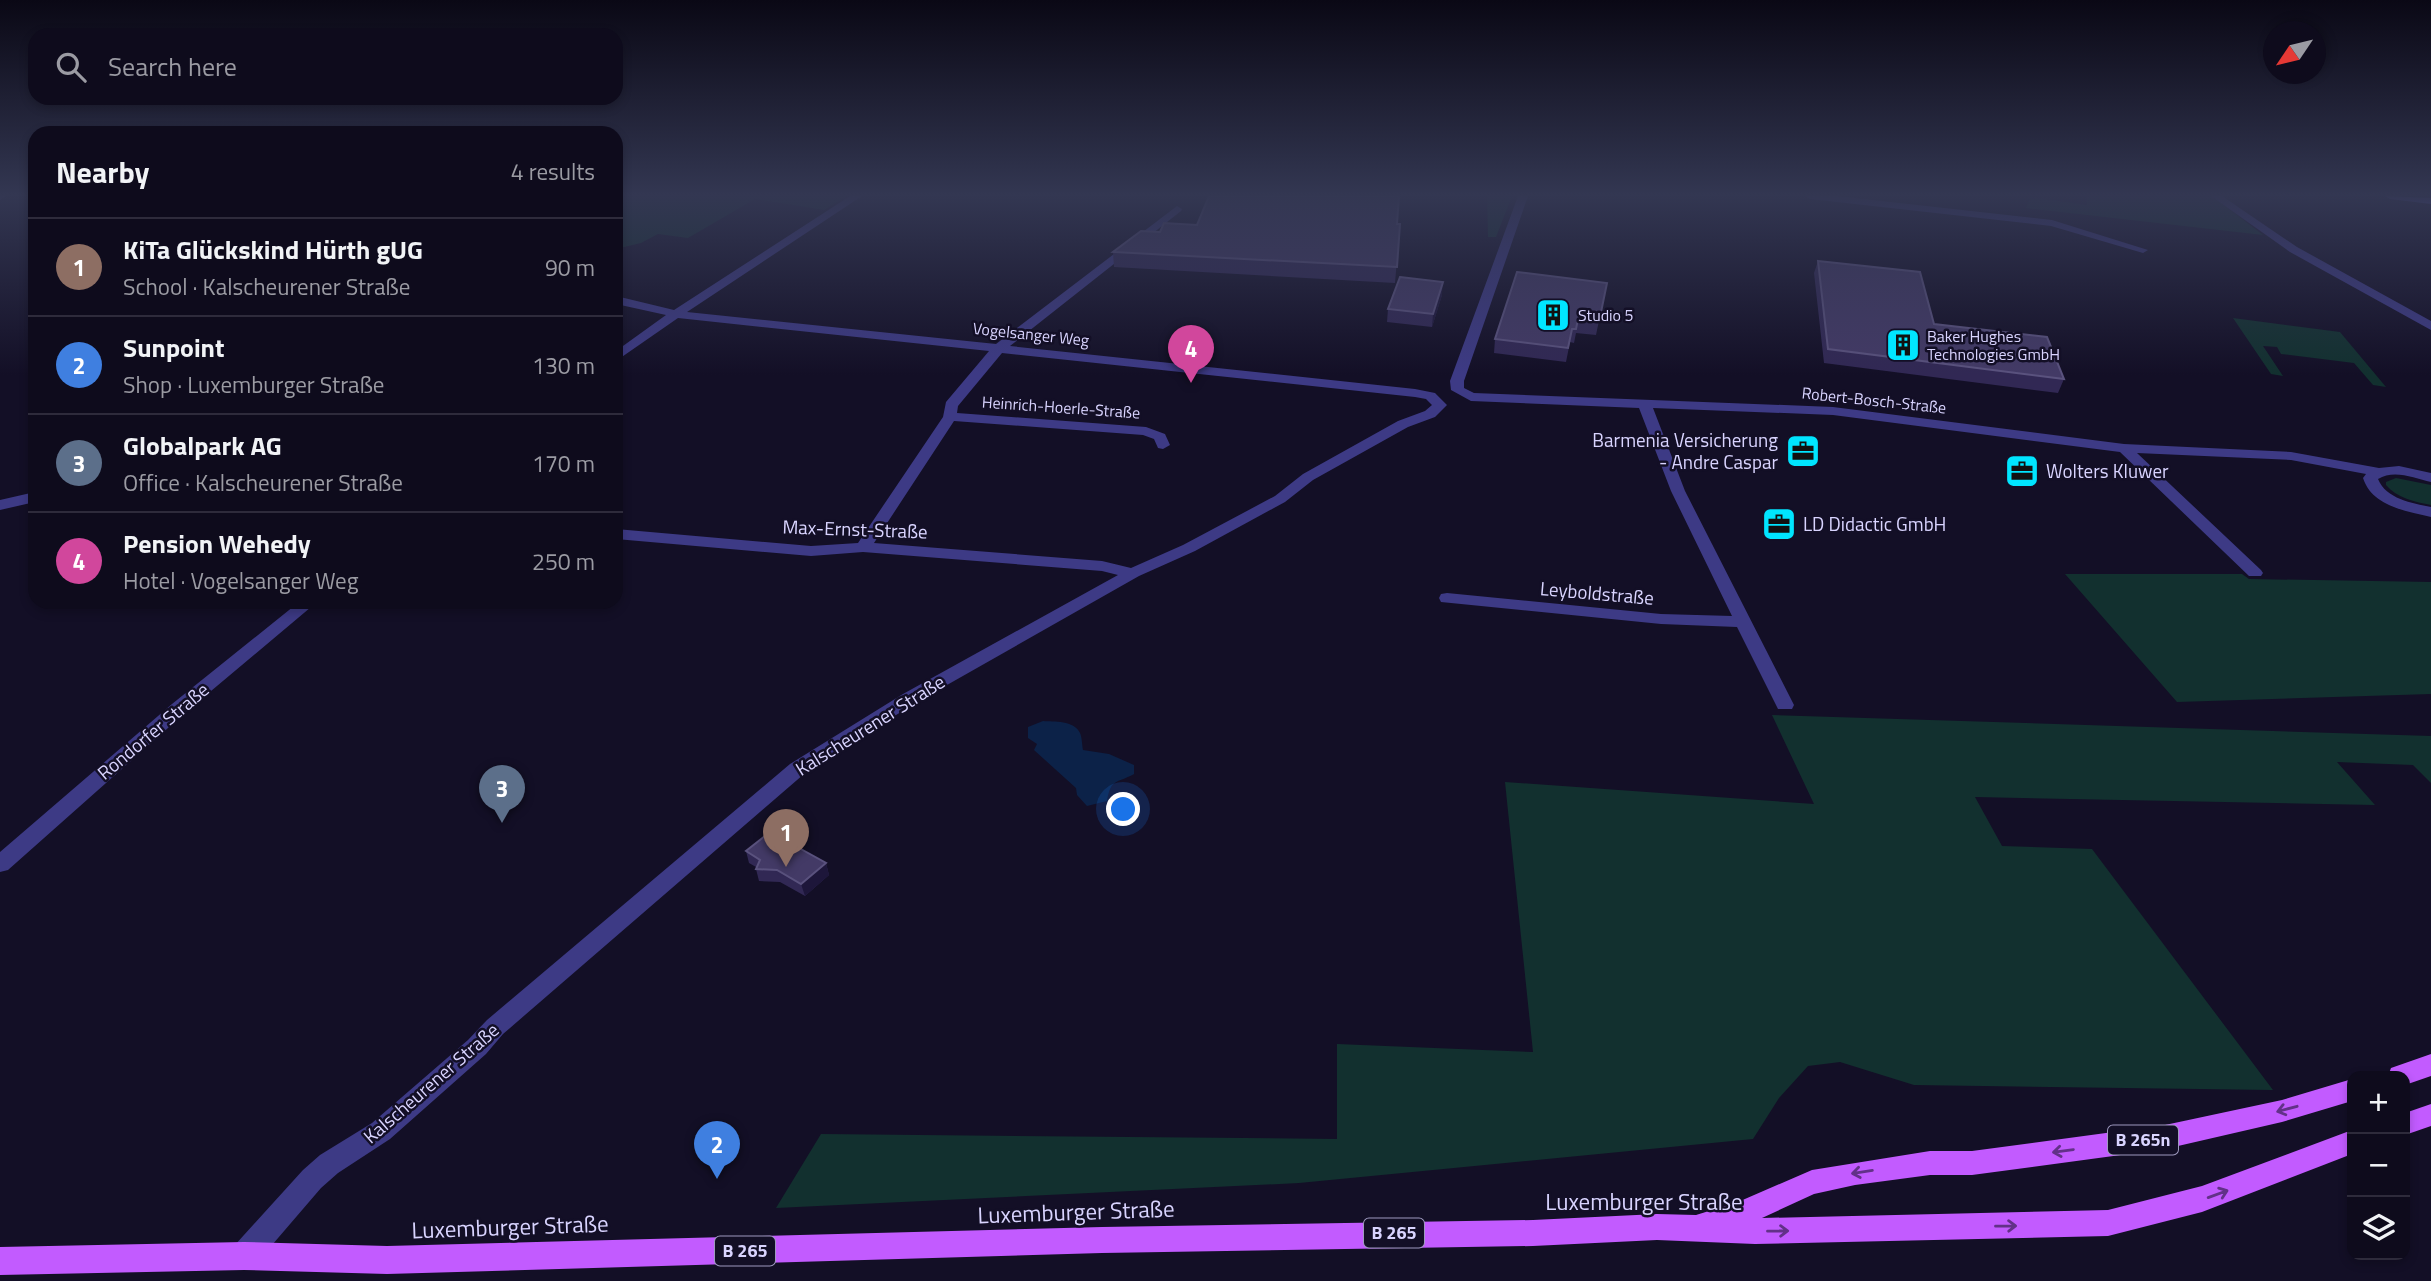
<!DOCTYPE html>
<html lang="en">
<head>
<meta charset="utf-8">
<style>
  body { margin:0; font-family:"Titillium Web",sans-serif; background:#1c1929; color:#f1f3f6 }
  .controls { position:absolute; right:21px; bottom:21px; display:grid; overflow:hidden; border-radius:14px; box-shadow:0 4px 10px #0003 }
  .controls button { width:63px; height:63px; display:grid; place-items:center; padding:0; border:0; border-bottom:2px solid #2e2b3b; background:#0e0b1c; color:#f1f3f6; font:35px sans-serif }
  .compass { position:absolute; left:2263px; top:21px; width:63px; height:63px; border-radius:50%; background:#0e0b1c; box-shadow:0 4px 10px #0003; rotate:235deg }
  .you { position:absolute; left:1124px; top:810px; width:24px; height:24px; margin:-18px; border:5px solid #fff; border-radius:50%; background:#1a73e8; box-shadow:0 0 0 10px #1a73e833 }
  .badge { display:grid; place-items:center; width:46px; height:46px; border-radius:50%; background:#00e5ff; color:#fff; font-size:23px; font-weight:700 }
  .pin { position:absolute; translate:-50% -58px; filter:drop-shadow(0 2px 4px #0008) }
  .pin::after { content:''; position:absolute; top:37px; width:24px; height:21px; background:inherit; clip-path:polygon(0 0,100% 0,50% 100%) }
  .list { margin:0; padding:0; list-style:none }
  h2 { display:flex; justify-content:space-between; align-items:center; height:91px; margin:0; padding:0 28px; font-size:30px }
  h2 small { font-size:23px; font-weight:400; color:#9b9ba3 }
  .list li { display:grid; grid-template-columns:46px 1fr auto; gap:21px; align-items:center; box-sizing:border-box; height:98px; padding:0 28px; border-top:2px solid #2e2b3b }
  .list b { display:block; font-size:26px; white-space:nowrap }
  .list p { margin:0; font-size:23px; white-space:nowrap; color:#9b9ba3 }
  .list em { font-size:23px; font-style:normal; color:#9b9ba3 }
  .icon { flex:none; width:38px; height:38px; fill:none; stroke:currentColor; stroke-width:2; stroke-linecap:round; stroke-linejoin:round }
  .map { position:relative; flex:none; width:2431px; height:1281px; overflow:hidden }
  .search { position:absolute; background:#0e0b1c; box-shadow:0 4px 10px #0003; left:28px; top:28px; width:595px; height:77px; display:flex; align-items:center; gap:18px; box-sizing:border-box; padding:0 24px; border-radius:21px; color:#9b9ba3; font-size:26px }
  .panel { position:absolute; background:#0e0b1c; box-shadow:0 4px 10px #0003; left:28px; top:126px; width:595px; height:483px; border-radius:21px }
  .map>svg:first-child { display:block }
</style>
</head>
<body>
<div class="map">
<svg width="2431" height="1281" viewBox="0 0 2431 1281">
  <rect width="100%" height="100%" fill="#130f26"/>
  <!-- green -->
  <g fill="#12302f">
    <path d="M616,196H847L824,210L755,199L688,238L658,234L641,243L616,249Z"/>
    <path d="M1487,196H1512L1496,237H1488Z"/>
    <path d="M2087,196H2212L2263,235L2026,208L2031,197L2087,205Z"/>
    <path d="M2233,318L2340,332L2386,387L2373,385L2354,363L2281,354L2277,347L2263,346L2283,376L2271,374Z"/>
    <path d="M2396,478L2431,485V505C2415,502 2397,498 2386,485V482Z"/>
    <path d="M2065,574H2242L2249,579L2431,582V694L2177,702Z"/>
    <path d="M1772,715L2431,736V783L2413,765L2337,762L2375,805L1975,797L2002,846L2092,849L2273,1090L1914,1085L1840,1062L1808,1066L1779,1098L1753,1139L1299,1183L776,1208L821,1134L1337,1139V1044L1533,1052L1505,782L1814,804Z"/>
  </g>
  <!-- water -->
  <path fill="#0c2248" d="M1043,721C1054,722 1074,720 1080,733C1082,737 1082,745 1083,750L1109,754L1134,765V774C1116,784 1111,778 1107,801L1087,806L1077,795L1076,788L1034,750L1037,744L1028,738V727Z"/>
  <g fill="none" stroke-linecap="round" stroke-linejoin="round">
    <!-- minor -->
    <g fill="#3d3a85" fill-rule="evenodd">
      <path d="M0,196H6L0,200Z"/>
      <path d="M850,196H862L687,312L996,344L1177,206L1182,209L1181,211L1010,346L1415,389L1435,393L1447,405L1435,417L1408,427L1313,480L1285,502L1195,551L1139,576L917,702L843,748L804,774L503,1034L486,1054L390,1139L338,1173L321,1188L254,1266L244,1270L234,1266L230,1256L234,1246L303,1170L320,1155L372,1123L468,1040L487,1020L790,764L903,694L1118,575L1102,571L863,552L811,556L616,539V529L811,546L858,543L943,417L946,402L989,351L678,318L616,361V351L666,315L616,304V296L674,310ZM1002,353L1415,397L1426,399L1432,405L1425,411L1398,421L1303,474L1275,496L1183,545L1131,568L1102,561L874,543L954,421L1143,435L1154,439L1158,448L1163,449L1170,445L1165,434L1146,427L957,413L958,406Z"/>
      <path d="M1518,196H1528L1464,381V388L1474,393L1833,407L2124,444L2291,452L2379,468L2399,466L2431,473V482C2414,478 2394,469 2378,479C2386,499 2412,503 2431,507V517C2405,511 2372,506 2363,478L2366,474L2291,460L2137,453L2261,570L2263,573L2261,576H2249L2120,452L1833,415L1653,408L1685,491L1794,705L1792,709H1778L1737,627L1661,624L1441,602L1439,598L1441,594L1447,593L1661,614L1732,616L1671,491L1639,408L1471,401L1451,390L1450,381Z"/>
      <path d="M1805,196H1837L2052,220L2148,250L2143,253L2051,226L1810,199Z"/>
      <path d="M2211,196H2222L2297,247L2431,321V330L2290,252Z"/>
      <path d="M35,492V502L0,510V500Z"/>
      <path d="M299,602H317L186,712L8,870L0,872V852L172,704Z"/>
    </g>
    <!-- secondary -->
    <path fill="#6f6bff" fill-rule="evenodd" d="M2385,196L2431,198V204L2390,199Z"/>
    <!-- primary -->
    <g fill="#c25bff" fill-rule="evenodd">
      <path d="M2431,1054V1076L2405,1085V1076H2388L2391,1068Z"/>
      <path d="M2352,1079V1101L2282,1122L2165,1149L1972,1175H1930L1855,1185L1814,1194L1762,1218L2108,1210L2202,1186L2352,1130V1154L2202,1212L2108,1236L1755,1244L1657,1240L1533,1246L1102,1253L387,1274L244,1270L0,1275V1247L244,1242L387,1246L1102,1227L1533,1220L1657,1214L1696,1215L1738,1202L1812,1170L1930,1151H1972L2165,1125L2282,1100Z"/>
      <path d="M2431,1104V1126L2405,1135V1113Z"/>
    </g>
  </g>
  <!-- wall -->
  <g fill="#312854">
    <path d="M1400,224L1395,283L1114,267L1113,252L1160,232Z"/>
    <path d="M1818,261L1934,324L2064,379L2058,393L1824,363L1814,273Z"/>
    <path d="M1607,283L1596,335L1576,333L1574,343L1570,342L1566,362L1494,353L1495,339Z"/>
    <path d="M1442,295L1432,327L1387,322L1388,309Z"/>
    <path d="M746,851L826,863L829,875L805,896L780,882L759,881L756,869V867L749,863Z"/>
  </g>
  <!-- shaded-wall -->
  <g fill="#1d163a">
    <path d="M1443,282L1442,295L1432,327L1433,314Z"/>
    <path d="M826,863L829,875L805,896L801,884Z"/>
  </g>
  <!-- building -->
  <g fill="#433a66" stroke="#5a527e" stroke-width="2">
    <path d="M1209,196H1399L1397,224H1400L1397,267L1113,252L1141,231L1160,232L1164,223L1197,225Z"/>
    <path d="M1818,261L1920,272L1934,324L2047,337L2064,379L1828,349Z"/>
    <path d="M1517,272L1607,283L1599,322L1578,319L1576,329H1572L1568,348L1495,339Z"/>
    <path d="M1400,277L1443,282L1433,314L1388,309Z"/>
    <path d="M770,832L826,863L801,884L777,870L756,869L760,860L746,851Z"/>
  </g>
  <!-- one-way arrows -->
  <defs><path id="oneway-shaft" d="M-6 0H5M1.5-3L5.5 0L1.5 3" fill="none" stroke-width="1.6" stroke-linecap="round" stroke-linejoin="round" transform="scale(1.75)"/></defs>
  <g stroke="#623188">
    <use href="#oneway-shaft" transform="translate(2287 1109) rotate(165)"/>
    <use href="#oneway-shaft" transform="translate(2063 1151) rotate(172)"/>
    <use href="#oneway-shaft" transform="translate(1862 1172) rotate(171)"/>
    <use href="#oneway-shaft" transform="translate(2218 1194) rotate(-20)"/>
    <use href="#oneway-shaft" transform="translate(2006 1226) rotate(-1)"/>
    <use href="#oneway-shaft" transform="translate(1778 1231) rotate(-1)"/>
  </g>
  <!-- sky -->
  <linearGradient id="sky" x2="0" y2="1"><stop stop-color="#0a0815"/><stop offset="0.52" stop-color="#333752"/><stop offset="1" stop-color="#333752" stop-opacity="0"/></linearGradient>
  <rect width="2431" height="375" fill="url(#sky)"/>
  <!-- icons -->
  <defs>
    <g id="building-square" transform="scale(1.75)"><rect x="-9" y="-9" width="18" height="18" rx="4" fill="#00e5ff" stroke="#130f26"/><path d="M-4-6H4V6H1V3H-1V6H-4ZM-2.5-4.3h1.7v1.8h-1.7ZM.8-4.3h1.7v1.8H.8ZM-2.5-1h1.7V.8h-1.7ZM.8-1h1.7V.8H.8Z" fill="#111"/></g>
    <g id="office-square" transform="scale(1.75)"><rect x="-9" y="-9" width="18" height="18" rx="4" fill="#00e5ff" stroke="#130f26"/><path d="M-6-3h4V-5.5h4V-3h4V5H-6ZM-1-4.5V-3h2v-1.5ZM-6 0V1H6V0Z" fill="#111"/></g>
  </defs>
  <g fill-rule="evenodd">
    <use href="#building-square" x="1553" y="315"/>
    <use href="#building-square" x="1903" y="345"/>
    <use href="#office-square" x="1803" y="451"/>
    <use href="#office-square" x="2022" y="471"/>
    <use href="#office-square" x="1779" y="524"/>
  </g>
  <g text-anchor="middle" stroke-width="5" stroke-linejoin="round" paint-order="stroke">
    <!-- far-poi labels -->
    <g font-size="16" fill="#d9d4ff" stroke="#130f26" text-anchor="start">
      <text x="1578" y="321">Studio 5</text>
      <text x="1927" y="342">Baker Hughes<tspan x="1927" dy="18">Technologies GmbH</tspan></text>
    </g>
    <!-- far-street labels -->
    <g font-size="16" fill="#d9d4ff" stroke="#130f26">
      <text transform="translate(1031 334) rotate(6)" y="6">Vogelsanger Weg</text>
      <text transform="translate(1874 400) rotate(6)" y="6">Robert-Bosch-Straße</text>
      <text transform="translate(1061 407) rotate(4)" y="6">Heinrich-Hoerle-Straße</text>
    </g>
    <!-- shield labels -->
    <g fill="#130f26" stroke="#9e99be" stroke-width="2">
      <rect x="2108" y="1125.5" width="70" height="29" rx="5"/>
      <rect x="1364" y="1218.5" width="60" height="29" rx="5"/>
      <rect x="715" y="1236.5" width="60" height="29" rx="5"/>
    </g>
    <g font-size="18" font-weight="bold" fill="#d9d4ff">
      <text x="2143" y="1146">B 265n</text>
      <text x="1394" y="1239">B 265</text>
      <text x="745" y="1257">B 265</text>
    </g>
    <!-- poi labels -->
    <g font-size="19" fill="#d9d4ff" stroke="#130f26" text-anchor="start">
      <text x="1778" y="447" text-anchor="end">Barmenia Versicherung<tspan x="1778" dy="22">- Andre Caspar</tspan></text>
      <text x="2046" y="478">Wolters Kluwer</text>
      <text x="1803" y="531">LD Didactic GmbH</text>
    </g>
    <!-- street labels -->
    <g font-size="19" fill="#d9d4ff" stroke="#130f26">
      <text transform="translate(855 529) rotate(2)" y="7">Max-Ernst-Straße</text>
      <text transform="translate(1597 593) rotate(5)" y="7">Leyboldstraße</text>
      <text transform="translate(870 725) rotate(-32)" y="7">Kalscheurener Straße</text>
      <text transform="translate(153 731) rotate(-40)" y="7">Rondorfer Straße</text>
      <text transform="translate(431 1083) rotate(-41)" y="7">Kalscheurener Straße</text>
    </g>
    <!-- near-street labels -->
    <g font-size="23" fill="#d9d4ff" stroke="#130f26">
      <text x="1644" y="1210">Luxemburger Straße</text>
      <text transform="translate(1076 1212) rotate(-2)" y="8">Luxemburger Straße</text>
      <text transform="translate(510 1227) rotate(-2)" y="8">Luxemburger Straße</text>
    </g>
  </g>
</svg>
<div class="controls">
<button>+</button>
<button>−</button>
<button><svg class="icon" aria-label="layers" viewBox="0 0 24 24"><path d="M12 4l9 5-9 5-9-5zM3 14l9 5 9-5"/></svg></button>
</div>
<svg class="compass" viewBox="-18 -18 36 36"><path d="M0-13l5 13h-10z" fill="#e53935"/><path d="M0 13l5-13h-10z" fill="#9b9ba3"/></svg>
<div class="you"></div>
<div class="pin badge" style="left:786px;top:867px;background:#8d6e63">1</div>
<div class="pin badge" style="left:717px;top:1179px;background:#3f7fe0">2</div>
<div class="pin badge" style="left:502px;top:823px;background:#5c6f8a">3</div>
<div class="pin badge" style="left:1191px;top:383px;background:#d1479c">4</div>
<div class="search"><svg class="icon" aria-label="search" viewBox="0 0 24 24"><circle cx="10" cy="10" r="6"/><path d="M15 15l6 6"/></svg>Search here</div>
<section class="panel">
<h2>Nearby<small>4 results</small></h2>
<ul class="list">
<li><span class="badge" style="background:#8d6e63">1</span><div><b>KiTa Glückskind Hürth gUG</b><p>School · Kalscheurener Straße</p></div><em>90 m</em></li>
<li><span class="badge" style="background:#3f7fe0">2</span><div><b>Sunpoint</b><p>Shop · Luxemburger Straße</p></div><em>130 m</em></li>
<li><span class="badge" style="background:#5c6f8a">3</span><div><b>Globalpark AG</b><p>Office · Kalscheurener Straße</p></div><em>170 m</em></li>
<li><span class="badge" style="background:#d1479c">4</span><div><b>Pension Wehedy</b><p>Hotel · Vogelsanger Weg</p></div><em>250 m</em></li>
</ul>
</section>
</div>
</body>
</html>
